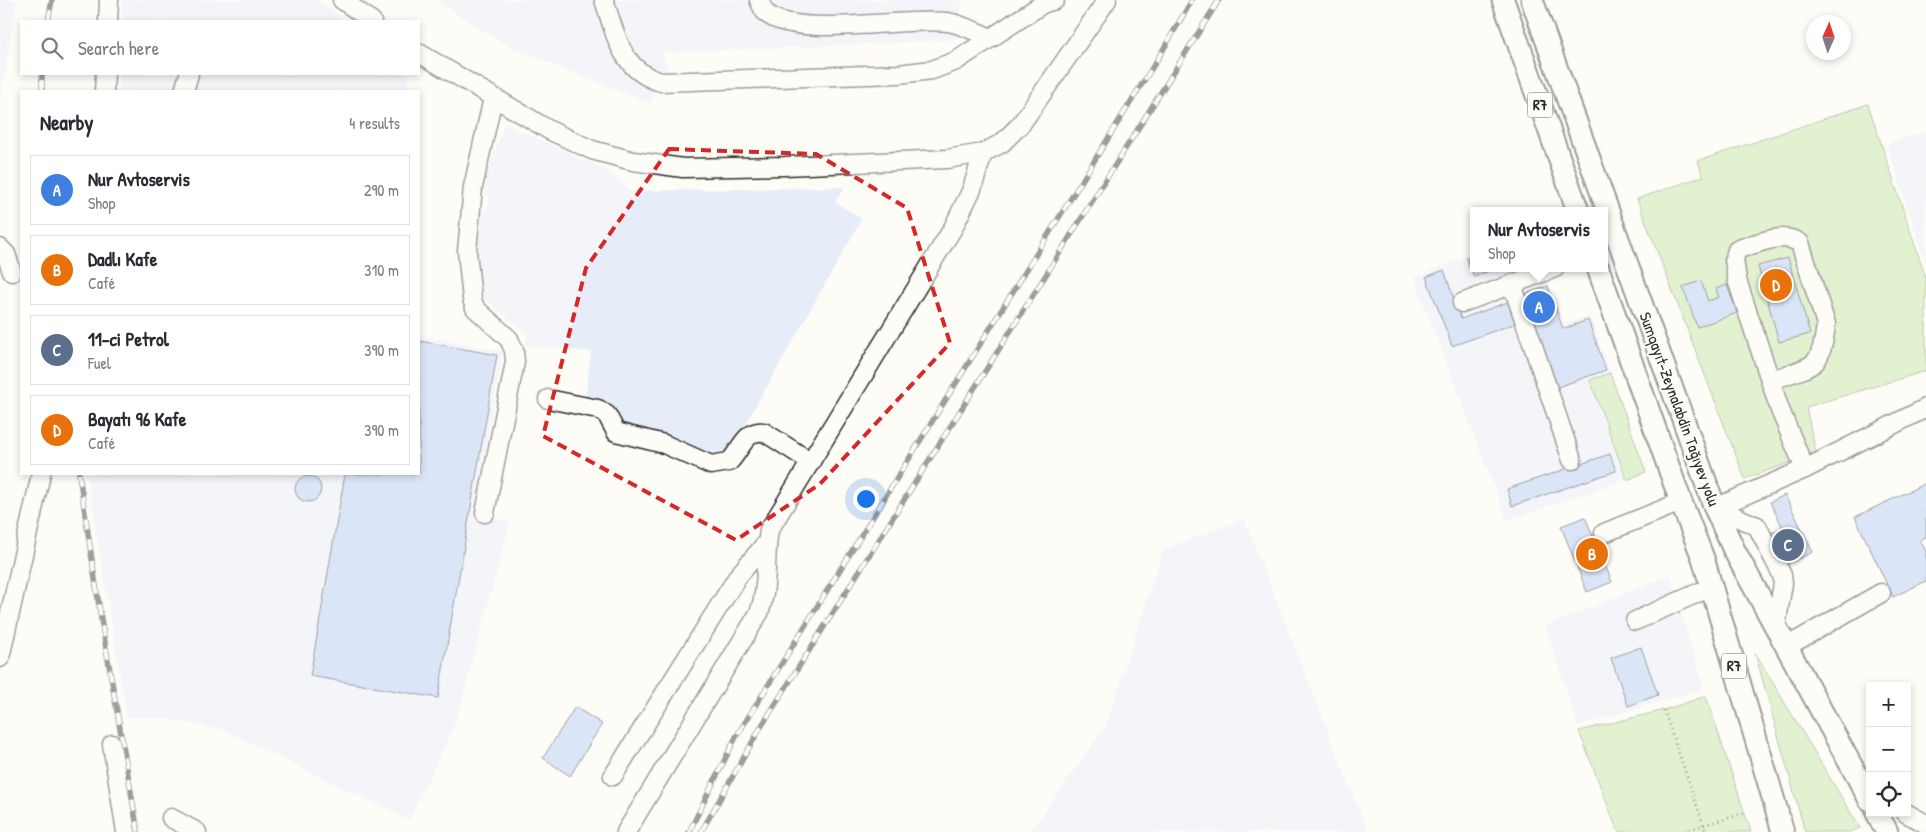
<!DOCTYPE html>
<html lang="en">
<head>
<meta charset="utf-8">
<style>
  body { margin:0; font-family:"Patrick Hand",sans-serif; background:#f2f2f3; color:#2b2b33 }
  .controls { position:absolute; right:15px; bottom:15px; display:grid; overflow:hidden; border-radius:0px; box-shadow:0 2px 8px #0003 }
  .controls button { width:45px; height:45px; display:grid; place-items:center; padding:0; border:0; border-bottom:1px solid #e1e1e2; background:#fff; color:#2b2b33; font:25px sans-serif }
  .compass { position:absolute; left:1806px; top:15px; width:45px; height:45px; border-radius:50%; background:#fff; box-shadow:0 2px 8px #0003; rotate:3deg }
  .you { position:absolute; left:865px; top:498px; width:18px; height:18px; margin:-12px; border:4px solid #fff; border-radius:50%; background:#1a73e8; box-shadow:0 0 0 8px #1a73e833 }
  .badge { display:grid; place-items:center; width:32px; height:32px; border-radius:50%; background:#d93025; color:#fff; font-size:16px; font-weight:700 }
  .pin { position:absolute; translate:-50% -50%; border:2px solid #fff; box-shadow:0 1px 5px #0006 }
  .popup { position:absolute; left:1470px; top:207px; width:138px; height:65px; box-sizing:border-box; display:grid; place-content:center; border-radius:0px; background:#fff; filter:drop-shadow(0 1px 4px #0005); font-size:16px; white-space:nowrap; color:#7c7c81 }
  .popup b { font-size:19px; color:#2b2b33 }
  .popup::after { content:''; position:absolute; left:50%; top:100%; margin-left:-10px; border:10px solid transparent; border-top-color:#fff }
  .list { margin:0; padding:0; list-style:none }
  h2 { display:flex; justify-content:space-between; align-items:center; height:65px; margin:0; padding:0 20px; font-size:21px }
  h2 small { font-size:16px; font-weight:400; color:#7c7c81 }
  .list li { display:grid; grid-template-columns:32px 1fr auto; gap:15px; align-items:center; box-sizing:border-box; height:70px; margin:0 10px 10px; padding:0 10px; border:1px solid #e1e1e2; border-radius:0px }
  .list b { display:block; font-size:19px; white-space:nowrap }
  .list p { margin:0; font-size:16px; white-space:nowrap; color:#7c7c81 }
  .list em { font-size:16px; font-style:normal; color:#7c7c81 }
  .icon { flex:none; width:28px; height:28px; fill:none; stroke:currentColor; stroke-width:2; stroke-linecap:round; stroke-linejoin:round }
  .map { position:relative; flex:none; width:1926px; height:832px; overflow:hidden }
  .search { position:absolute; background:#fff; box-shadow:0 2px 8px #0003; left:20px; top:20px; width:400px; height:55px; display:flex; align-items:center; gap:12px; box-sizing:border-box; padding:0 18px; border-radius:0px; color:#7c7c81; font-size:19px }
  .panel { position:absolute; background:#fff; box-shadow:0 2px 8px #0003; left:20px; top:90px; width:400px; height:385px; border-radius:0px }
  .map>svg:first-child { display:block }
</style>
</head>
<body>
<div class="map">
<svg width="1926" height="832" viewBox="0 0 1926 832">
  <rect width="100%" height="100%" fill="#fdfcf7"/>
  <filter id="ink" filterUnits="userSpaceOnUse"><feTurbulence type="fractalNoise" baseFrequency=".02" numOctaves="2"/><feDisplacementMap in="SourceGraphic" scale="10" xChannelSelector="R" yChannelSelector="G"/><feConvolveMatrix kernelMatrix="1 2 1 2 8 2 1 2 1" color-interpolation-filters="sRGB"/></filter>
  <g filter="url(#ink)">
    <!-- built -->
    <g fill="#e6edf8">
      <path d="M0,0H17L0,102Z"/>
      <path d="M122,0H318L346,21H122Z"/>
      <path d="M435,0H963L955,40L662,53L668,65L650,103L512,48Z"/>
      <path d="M120,74H409L406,91H120Z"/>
      <path d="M505,124L611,172L629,191L845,187L835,202L862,219L728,455L704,456L672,438L624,426L612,408L585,402L591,352L526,345L527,333L479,295L478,226L482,210L488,208L490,197L485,193V176Z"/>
      <path d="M1926,131V264L1887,144Z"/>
      <path d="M1474,253V268H1543L1564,324L1590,316L1610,373L1590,380L1627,480L1507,520L1414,278Z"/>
      <path d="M419,336L503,351L474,515L510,522L456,721L409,820L224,730L161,718L127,717L87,474H419Z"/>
      <path d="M1244,519L1368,832H1030L1106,726L1163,550Z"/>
      <path d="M1670,575L1704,689L1578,726L1546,626Z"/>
    </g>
    <!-- green -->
    <g fill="#c1e59f" stroke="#768865">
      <path d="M1868,104L1926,278V371L1806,407L1816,453L1745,479L1637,199L1703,176L1698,161Z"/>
      <path d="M1610,373L1646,472L1627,480L1590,380Z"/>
      <path d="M1755,653L1860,828L1850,832H1805Z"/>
      <path d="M1706,696L1751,832H1618L1579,731L1664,710Z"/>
    </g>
    <!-- building -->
    <g fill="#b2cbf9" stroke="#2b2b2b">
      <path d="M1474,254V268H1496L1474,277L1466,257Z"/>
      <path d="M1788,258L1810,334L1779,342L1758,266Z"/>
      <path d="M1444,270L1461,319L1508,302L1516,323L1452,346L1426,277Z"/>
      <path d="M1701,281L1708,301L1719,297L1716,289L1727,285L1737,313L1697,327L1683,287Z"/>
      <path d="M1548,286L1563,329L1588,320L1606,370L1555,388L1522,295Z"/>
      <path d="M419,341L497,355L438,698L310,676L345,474H419Z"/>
      <path d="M1610,454L1616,471L1512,506L1507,489Z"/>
      <circle cx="308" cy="489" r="13"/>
      <path d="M1926,483V537L1920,540L1926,552V581L1893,597L1855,517Z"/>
      <path d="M1785,495L1813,552L1784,566L1769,534L1783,528L1770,502Z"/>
      <path d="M1585,517L1612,582L1587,592L1561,526Z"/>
      <path d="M1641,647L1658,695L1628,706L1611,658Z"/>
      <path d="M575,707L602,724L570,776L543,758Z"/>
    </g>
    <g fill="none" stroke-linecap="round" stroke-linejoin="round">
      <!-- minor casing -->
      <g stroke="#2b2b2b" stroke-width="21">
        <g id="minor">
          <path d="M342,0L372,21"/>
          <path d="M604,0C616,35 621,71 661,82L898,74L932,70L956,61L1044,3L1055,0"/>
          <path d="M759,0C761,4 763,10 766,13C794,39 909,17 948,22C963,25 977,32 991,38"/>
          <path d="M108,21L109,0"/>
          <path d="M419,53L549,130L592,150L633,161L683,168L785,166L947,159L983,153L1002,143L1021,124L1107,0"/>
          <path d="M104,91L105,74"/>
          <path d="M184,91L189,74"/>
          <path d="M0,248L6,254L12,272"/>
          <path d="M1512,284L1572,460"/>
          <path d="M1462,303L1555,268"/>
          <path d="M1770,381C1781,376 1807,370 1815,362C1822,354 1825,334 1826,324L1800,243C1782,232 1761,242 1742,248L1737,250L1734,259L1737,280L1780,410L1805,469"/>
          <path d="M548,399L598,409L607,415L616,432L664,444L711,465L729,462C740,452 745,429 764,432L811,462"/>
          <path d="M1715,508L1805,469L1926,408"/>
          <path d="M1715,508L1757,526L1782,575L1783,583L1776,627"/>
          <path d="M485,513L515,362L514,350L509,339L475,308L472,299L467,251L473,187L493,98"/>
          <path d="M1604,533L1681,502"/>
          <path d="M1635,621L1711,587"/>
          <path d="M1786,647L1881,593"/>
          <path d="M0,658L41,474"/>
          <path d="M112,744L126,832"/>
          <path d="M613,776L738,576L767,542"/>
          <path d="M1906,813L1926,824"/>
          <path d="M171,818L197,832"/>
          <path d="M626,832L759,613C769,586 764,558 769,530L953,228L972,189L983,153"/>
        </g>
      </g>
      <!-- major casing -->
      <g stroke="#2b2b2b" stroke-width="25">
        <g id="major">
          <path d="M1503,0L1578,211"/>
          <path d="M1532,0L1715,508L1734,550L1870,800"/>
          <path d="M1598,268L1681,502L1703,558L1783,832"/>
          <path d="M1877,813L1887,832"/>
        </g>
      </g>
      <!-- path -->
      <g stroke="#2b2b2b" stroke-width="3" stroke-dasharray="1 4" stroke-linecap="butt">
        <path d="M1664,710L1706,832"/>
        <path d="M1680,832L1745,813"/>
      </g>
      <!-- minor -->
      <use href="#minor" stroke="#fdfcf7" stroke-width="18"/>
      <!-- major -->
      <use href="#major" stroke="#fdfcf7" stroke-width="21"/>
      <!-- rail casing -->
      <g stroke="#2b2b2b" stroke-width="5.5">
        <g id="rail">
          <path d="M48,21L52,0"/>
          <path d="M42,91V74"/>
          <path d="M79,474L102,625L138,832"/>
          <path d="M689,832L736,737L1160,55L1192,0"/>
          <path d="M701,832L761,727L1219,0"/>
        </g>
      </g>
      <!-- rail -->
      <use href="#rail" stroke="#fdfcf7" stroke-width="4" stroke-dasharray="11" stroke-linecap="butt"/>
    </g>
  </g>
  <!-- marked area -->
  <path d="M0 0H1926V832H0ZM669,149L816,154L907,208L950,343L820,484L736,540L543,436L586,268Z" fill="#fdfcf7" fill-opacity=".55" fill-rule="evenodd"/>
  <path fill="none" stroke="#d62828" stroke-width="4" stroke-dasharray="10 6" stroke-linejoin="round" d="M669,149L816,154L907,208L950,343L820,484L736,540L543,436L586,268Z"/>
  <g text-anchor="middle" stroke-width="4" stroke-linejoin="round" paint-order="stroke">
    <!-- shield labels -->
    <g fill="#fdfcf7" stroke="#6a6a68" stroke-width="1">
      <rect x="1527.5" y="92.5" width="25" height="25" rx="4"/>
      <rect x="1721.5" y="653.5" width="25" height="25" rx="4"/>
    </g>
    <g font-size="15" font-weight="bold" fill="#2b2b2b">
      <text x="1540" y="110">R7</text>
      <text x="1734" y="671">R7</text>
    </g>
    <!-- street labels -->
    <g font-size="16" fill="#2b2b2b" stroke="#fdfcf7">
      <text transform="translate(1680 409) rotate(70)" y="6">Sumqayıt-Zeynalabdin Tağıyev yolu</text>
    </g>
  </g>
</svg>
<div class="controls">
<button>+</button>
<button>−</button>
<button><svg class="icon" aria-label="locate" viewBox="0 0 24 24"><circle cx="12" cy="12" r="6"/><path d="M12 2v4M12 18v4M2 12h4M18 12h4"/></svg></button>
</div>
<svg class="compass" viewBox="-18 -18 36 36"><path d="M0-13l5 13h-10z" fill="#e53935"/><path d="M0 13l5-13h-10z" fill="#7c7c81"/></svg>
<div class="you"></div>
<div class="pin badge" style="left:1539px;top:307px;background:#3f7fe0">A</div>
<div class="popup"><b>Nur Avtoservis</b>Shop</div>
<div class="pin badge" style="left:1592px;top:554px;background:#e8710a">B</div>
<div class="pin badge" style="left:1788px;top:545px;background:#5c6f8a">C</div>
<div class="pin badge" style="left:1776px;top:285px;background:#e8710a">D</div>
<div class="search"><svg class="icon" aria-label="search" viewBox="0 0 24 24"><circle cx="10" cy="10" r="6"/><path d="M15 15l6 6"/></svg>Search here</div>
<section class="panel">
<h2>Nearby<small>4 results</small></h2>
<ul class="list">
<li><span class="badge" style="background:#3f7fe0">A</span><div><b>Nur Avtoservis</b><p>Shop</p></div><em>290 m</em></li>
<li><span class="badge" style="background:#e8710a">B</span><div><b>Dadlı Kafe</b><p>Café</p></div><em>310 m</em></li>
<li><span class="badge" style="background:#5c6f8a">C</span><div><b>11-ci Petrol</b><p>Fuel</p></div><em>390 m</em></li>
<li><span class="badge" style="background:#e8710a">D</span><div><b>Bayatı 96 Kafe</b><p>Café</p></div><em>390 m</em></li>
</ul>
</section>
</div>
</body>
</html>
